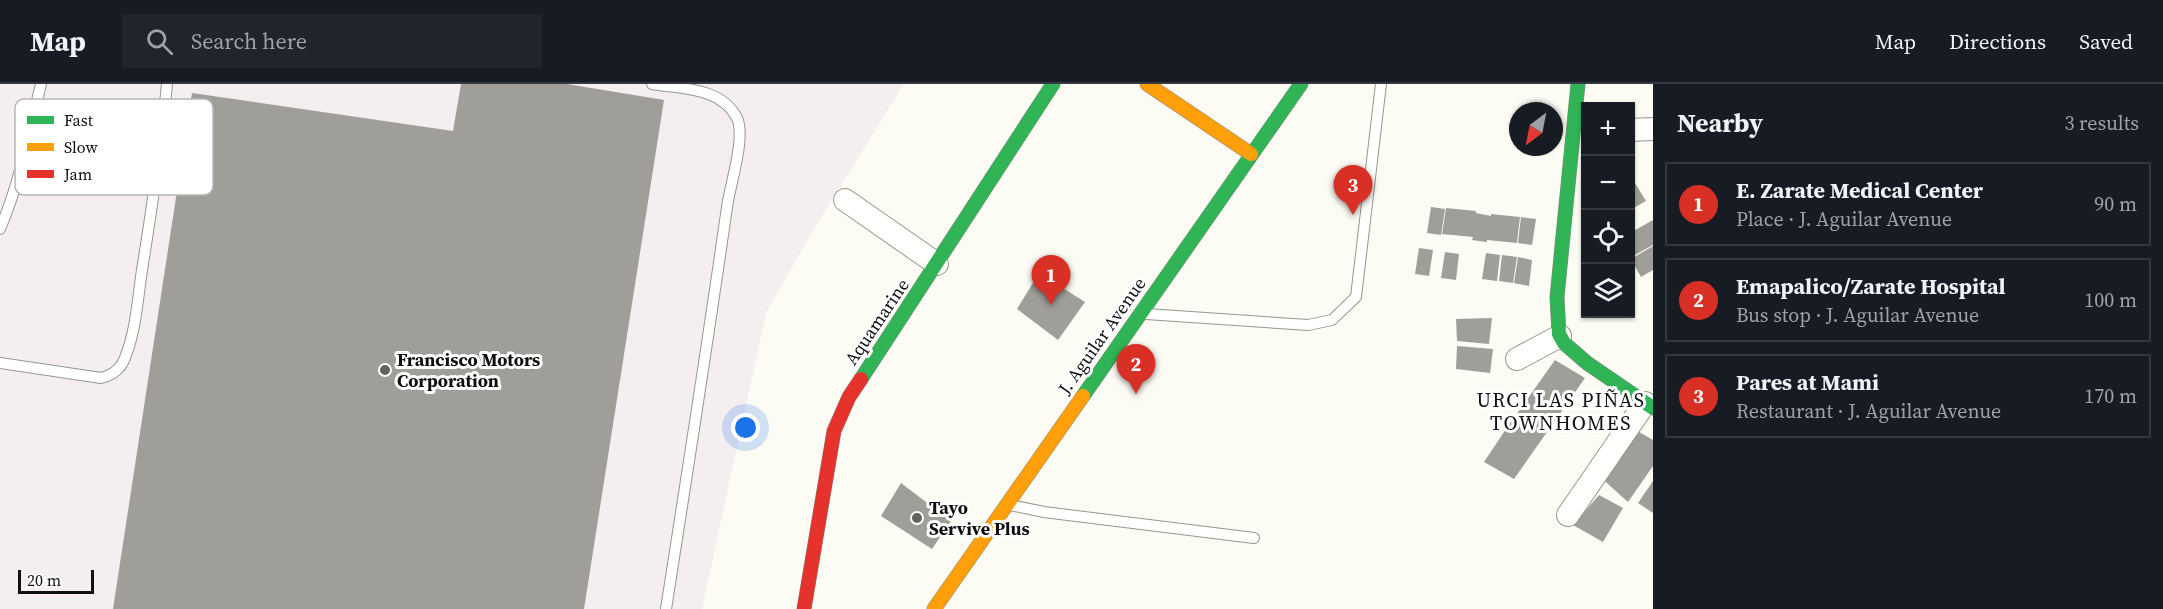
<!DOCTYPE html>
<html lang="en">
<head>
<meta charset="utf-8">
<style>
  body { margin:0; font-family:"Source Serif 4",serif; background:#20242c; color:#f1f3f6 }
  .controls { position:absolute; right:18px; top:18px; display:grid; overflow:hidden; border-radius:0px; box-shadow:0 2px 4px #0004 }
  .controls button { width:54px; height:54px; display:grid; place-items:center; padding:0; border:0; border-bottom:2px solid #363941; background:#171b24; color:#f1f3f6; font:30px sans-serif }
  .compass { position:absolute; left:1509px; top:18px; width:54px; height:54px; border-radius:50%; background:#171b24; box-shadow:0 2px 4px #0004; rotate:212deg }
  .scale { position:absolute; left:18px; bottom:15px; width:76px; box-sizing:border-box; padding-left:6px; border:3px solid #0f0f0f; border-top:0; font-size:16px; line-height:21px; white-space:nowrap; color:#0f0f0f; -webkit-text-stroke:4px #fff; paint-order:stroke }
  .you { position:absolute; left:746px; top:344px; width:21px; height:21px; margin:-15px; border:4px solid #fff; border-radius:50%; background:#1a73e8; box-shadow:0 0 0 9px #1a73e833 }
  .badge { display:grid; place-items:center; width:39px; height:39px; border-radius:50%; background:#d93025; color:#fff; font-size:20px; font-weight:700 }
  .pin { position:absolute; translate:-50% -50px; filter:drop-shadow(0 2px 3px #0008) }
  .pin::after { content:''; position:absolute; top:32px; width:21px; height:18px; background:inherit; clip-path:polygon(0 0,100% 0,50% 100%) }
  .list { margin:0; padding:0; list-style:none }
  h2 { display:flex; justify-content:space-between; align-items:center; height:78px; margin:0; padding:0 24px; font-size:26px }
  h2 small { font-size:20px; font-weight:400; color:#9ea1a6 }
  .list li { display:grid; grid-template-columns:39px 1fr auto; gap:18px; align-items:center; box-sizing:border-box; height:84px; margin:0 12px 12px; padding:0 12px; border:2px solid #363941; border-radius:0px }
  .list b { display:block; font-size:22px; white-space:nowrap }
  .list p { margin:0; font-size:20px; white-space:nowrap; color:#9ea1a6 }
  .list em { font-size:20px; font-style:normal; color:#9ea1a6 }
  .icon { flex:none; width:33px; height:33px; fill:none; stroke:currentColor; stroke-width:2; stroke-linecap:round; stroke-linejoin:round }
  .map { position:relative; flex:none; width:1653px; height:525px; overflow:hidden }
  header { display:flex; align-items:center; gap:36px; box-sizing:border-box; height:84px; padding:0 30px; background:#171b24; border-bottom:2px solid #363941 }
  header strong { font-size:28px }
  nav { display:flex; gap:33px; margin-inline-start:auto; font-size:21px }
  .search { width:420px; height:54px; background:#20242c; display:flex; align-items:center; gap:15px; box-sizing:border-box; padding:0 21px; border-radius:0px; color:#9ea1a6; font-size:22px }
  main { display:flex }
  aside { flex:1; background:#171b24 }
  .map>svg:first-child { display:block }
</style>
</head>
<body>
<header>
<strong>Map</strong>
<div class="search"><svg class="icon" aria-label="search" viewBox="0 0 24 24"><circle cx="10" cy="10" r="6"/><path d="M15 15l6 6"/></svg>Search here</div>
<nav><a>Map</a><a>Directions</a><a>Saved</a></nav>
</header>
<main>
<div class="map">
<svg width="1653" height="525" viewBox="0 0 1653 525">
  <rect width="100%" height="100%" fill="#fcfcf4"/>
  <!-- industrial -->
  <path fill="#f4eef0" d="M0,0H904L818,138L766,229L702,525H0Z"/>
  <!-- building -->
  <g fill="#a09e99">
    <path d="M461,0H567L664,16L584,525H113L192,9L453,47Z"/>
    <path d="M1635,99L1646,117L1630,126V102Z"/>
    <path d="M1431,123L1445,125L1441,151L1427,149Z"/>
    <path d="M1446,124L1476,127V129L1491,132V130L1520,133L1517,159L1487,156V158L1472,156L1473,153L1442,150Z"/>
    <path d="M1521,133L1536,135L1532,161L1518,159Z"/>
    <path d="M1653,136V161L1635,171L1630,164V149Z"/>
    <path d="M1653,162V186L1641,193L1631,175Z"/>
    <path d="M1419,164L1433,166L1429,192L1415,190Z"/>
    <path d="M1445,168L1459,170L1456,196L1441,194Z"/>
    <path d="M1486,169L1500,171L1497,197L1482,195Z"/>
    <path d="M1502,171L1517,173L1513,199L1499,197Z"/>
    <path d="M1518,173L1532,176L1529,202L1514,199Z"/>
    <path d="M1039,189L1085,218L1058,256L1017,225Z"/>
    <path d="M1492,234L1489,260L1457,257L1456,235Z"/>
    <path d="M1457,262L1493,265L1490,289L1456,285Z"/>
    <path d="M1555,276L1585,294L1514,395L1484,378L1514,333L1542,348L1516,331Z"/>
    <path d="M1632,344L1653,356V382L1628,418L1599,392Z"/>
    <path d="M1653,397V429L1638,419Z"/>
    <path d="M901,399L951,437L932,465L881,432Z"/>
    <path d="M1599,411L1623,424L1603,458L1573,441Z"/>
  </g>
  <g fill="none" stroke-linecap="round" stroke-linejoin="round">
    <!-- lane casing -->
    <g stroke="#969692" stroke-width="12">
      <g id="lane">
        <path d="M652,0C682,5 721,3 737,34C746,53 730,101 727,123C708,257 687,391 666,525"/>
        <path d="M0,145C20,98 29,49 41,0"/>
        <path d="M1146,230L1308,241L1332,236L1356,213L1381,0"/>
        <path d="M0,279L101,294C114,291 122,284 126,271C136,246 138,212 142,186C152,124 161,62 167,0"/>
        <path d="M1010,421L1044,428L1254,454"/>
      </g>
    </g>
    <!-- street casing -->
    <g stroke="#969692" stroke-width="24">
      <g id="street">
        <path d="M1630,46L1653,45"/>
        <path d="M845,116L937,180"/>
        <path d="M1517,275L1560,252"/>
        <path d="M1568,431L1645,319"/>
      </g>
    </g>
    <!-- fast casing -->
    <g stroke="#8c8c89" stroke-width="15">
      <g id="fast">
        <path d="M1578,0L1557,213L1559,250L1564,259L1587,279L1653,324"/>
        <path d="M861,295L1053,0"/>
        <path d="M1083,312L1301,0"/>
      </g>
    </g>
    <!-- slow casing -->
    <g stroke="#8c8c89" stroke-width="15">
      <g id="slow">
        <path d="M1147,0L1251,70"/>
        <path d="M934,525L1083,312"/>
      </g>
    </g>
    <!-- jam casing -->
    <g stroke="#8c8c89" stroke-width="15">
      <path id="jam" d="M804,525L834,347L849,313L861,295"/>
    </g>
    <!-- lane -->
    <use href="#lane" stroke="#fffffd" stroke-width="10"/>
    <!-- street -->
    <use href="#street" stroke="#fffffd" stroke-width="22"/>
    <!-- fast -->
    <use href="#fast" stroke="#30b455" stroke-width="14"/>
    <!-- slow -->
    <use href="#slow" stroke="#ff9f0a" stroke-width="14"/>
    <!-- jam -->
    <use href="#jam" stroke="#e5322d" stroke-width="14"/>
  </g>
  <!-- markers -->
  <g fill="#62625f" stroke="#fff" stroke-width="2">
    <circle cx="385" cy="286" r="6"/>
    <circle cx="917" cy="434" r="6"/>
  </g>
  <g text-anchor="middle" stroke-width="6" stroke-linejoin="round" paint-order="stroke">
    <!-- street labels -->
    <g font-size="18" fill="#0f0f0f" stroke="#fff">
      <text transform="translate(877 238) rotate(-56)" y="6">Aquamarine</text>
      <text transform="translate(1102 252) rotate(-55)" y="6">J. Aguilar Avenue</text>
    </g>
    <!-- poi labels -->
    <g font-size="18" font-weight="bold" fill="#0f0f0f" stroke="#fff" text-anchor="start">
      <text x="397" y="282">Francisco Motors<tspan x="397" dy="21">Corporation</tspan></text>
      <text x="929" y="430">Tayo<tspan x="929" dy="21">Servive Plus</tspan></text>
    </g>
    <!-- neighbourhood labels -->
    <g font-size="20" letter-spacing="1.5" fill="#0f0f0f" stroke="#fff">
      <text x="1561" y="323">URCI LAS PIÑAS<tspan x="1561" dy="23">TOWNHOMES</tspan></text>
    </g>
  </g>
  <!-- legend -->
  <rect x="15" y="15" width="198" height="96" rx="9" fill="#fff" stroke="#b7b7b7" stroke-width="1.5"/>
  <rect x="27" y="32" width="27" height="8" fill="#30b455"/>
  <rect x="27" y="59" width="27" height="8" fill="#ff9f0a"/>
  <rect x="27" y="86" width="27" height="8" fill="#e5322d"/>
  <g font-size="16" fill="#0f0f0f">
    <text x="64" y="42">Fast</text>
    <text x="64" y="69">Slow</text>
    <text x="64" y="96">Jam</text>
  </g>
</svg>
<div class="controls">
<button>+</button>
<button>−</button>
<button><svg class="icon" aria-label="locate" viewBox="0 0 24 24"><circle cx="12" cy="12" r="6"/><path d="M12 2v4M12 18v4M2 12h4M18 12h4"/></svg></button>
<button><svg class="icon" aria-label="layers" viewBox="0 0 24 24"><path d="M12 4l9 5-9 5-9-5zM3 14l9 5 9-5"/></svg></button>
</div>
<svg class="compass" viewBox="-18 -18 36 36"><path d="M0-13l5 13h-10z" fill="#e53935"/><path d="M0 13l5-13h-10z" fill="#9ea1a6"/></svg>
<div class="scale">20 m</div>
<div class="you"></div>
<div class="pin badge" style="left:1051px;top:221px">1</div>
<div class="pin badge" style="left:1136px;top:310px">2</div>
<div class="pin badge" style="left:1353px;top:131px">3</div>
</div>
<aside>
<h2>Nearby<small>3 results</small></h2>
<ul class="list">
<li><span class="badge">1</span><div><b>E. Zarate Medical Center</b><p>Place · J. Aguilar Avenue</p></div><em>90 m</em></li>
<li><span class="badge">2</span><div><b>Emapalico/Zarate Hospital</b><p>Bus stop · J. Aguilar Avenue</p></div><em>100 m</em></li>
<li><span class="badge">3</span><div><b>Pares at Mami</b><p>Restaurant · J. Aguilar Avenue</p></div><em>170 m</em></li>
</ul>
</aside>
</main>
</body>
</html>
